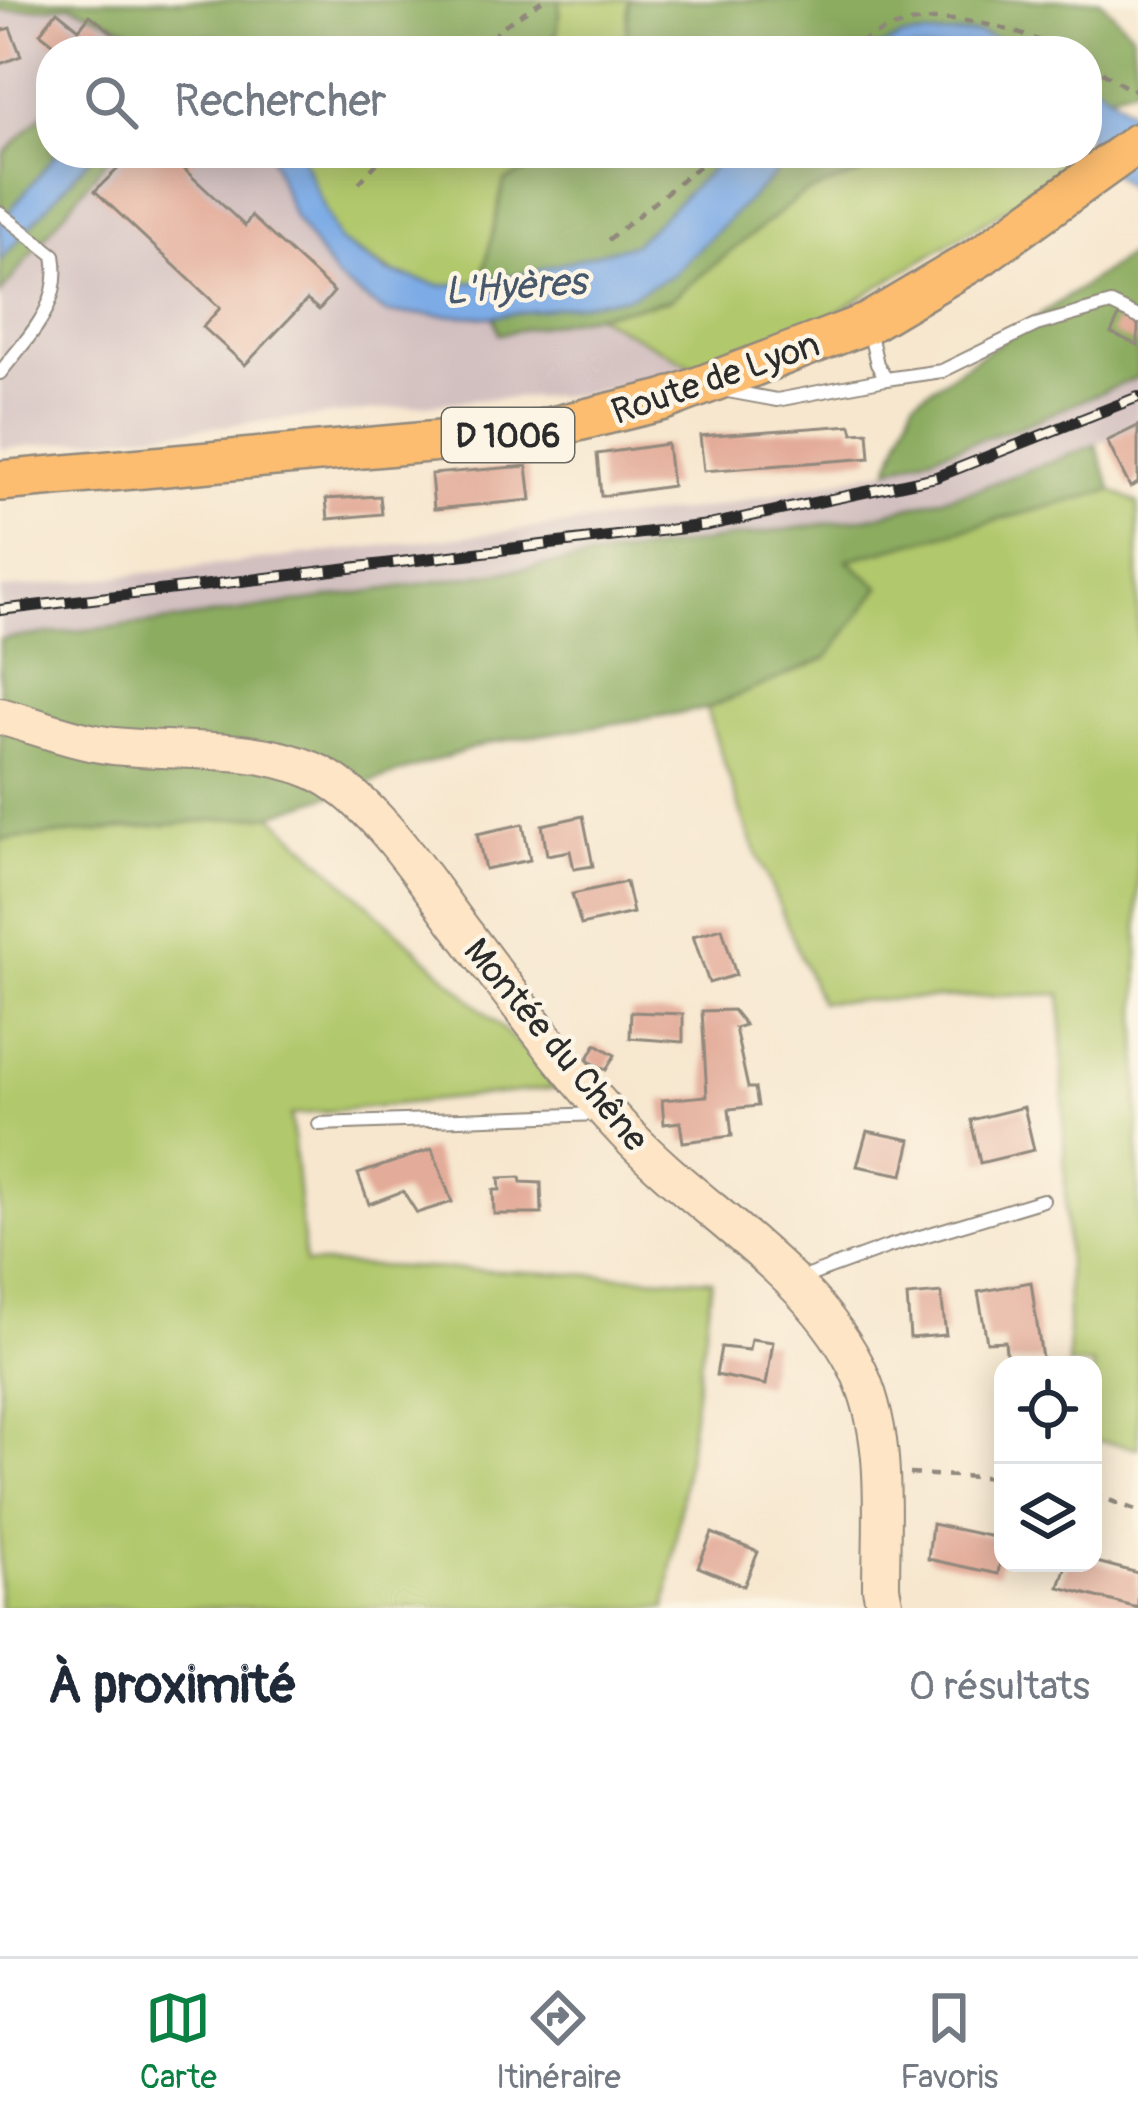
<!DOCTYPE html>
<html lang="fr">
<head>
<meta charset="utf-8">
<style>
  body { margin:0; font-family:Pangolin,sans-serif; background:#f2f2f3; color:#1f2937 }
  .controls { position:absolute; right:36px; bottom:36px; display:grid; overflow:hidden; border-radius:24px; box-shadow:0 6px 30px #0003 }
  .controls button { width:108px; height:108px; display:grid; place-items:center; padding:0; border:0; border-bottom:3px solid #e0e1e3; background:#fff; color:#1f2937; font:60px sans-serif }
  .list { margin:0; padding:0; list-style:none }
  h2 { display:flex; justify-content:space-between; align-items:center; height:156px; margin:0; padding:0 48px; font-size:51px }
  h2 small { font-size:39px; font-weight:400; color:#747a83 }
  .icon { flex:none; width:66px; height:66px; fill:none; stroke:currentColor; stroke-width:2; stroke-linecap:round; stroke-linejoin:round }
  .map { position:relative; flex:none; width:1138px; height:1608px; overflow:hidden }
  .search { position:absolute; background:#fff; box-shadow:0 6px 30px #0003; left:36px; right:36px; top:36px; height:132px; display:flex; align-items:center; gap:30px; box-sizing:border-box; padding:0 42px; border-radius:48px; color:#747a83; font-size:45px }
  .sheet { height:348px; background:#fff }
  nav { display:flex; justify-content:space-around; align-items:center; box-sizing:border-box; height:168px; border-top:3px solid #e0e1e3; background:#fff; font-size:33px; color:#747a83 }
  nav a { display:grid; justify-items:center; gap:6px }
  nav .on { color:#0b8043 }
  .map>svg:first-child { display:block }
</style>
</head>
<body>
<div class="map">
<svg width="1138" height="1608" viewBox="0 0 1138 1608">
  <rect width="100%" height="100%" fill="#fcf5e5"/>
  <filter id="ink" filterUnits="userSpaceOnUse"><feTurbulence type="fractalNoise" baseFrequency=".00833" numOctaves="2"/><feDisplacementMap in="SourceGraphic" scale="24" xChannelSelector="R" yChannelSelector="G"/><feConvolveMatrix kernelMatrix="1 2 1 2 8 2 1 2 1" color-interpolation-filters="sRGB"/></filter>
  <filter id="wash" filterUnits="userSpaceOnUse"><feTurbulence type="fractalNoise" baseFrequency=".004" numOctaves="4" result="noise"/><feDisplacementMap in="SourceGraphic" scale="48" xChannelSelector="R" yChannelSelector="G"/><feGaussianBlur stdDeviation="2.7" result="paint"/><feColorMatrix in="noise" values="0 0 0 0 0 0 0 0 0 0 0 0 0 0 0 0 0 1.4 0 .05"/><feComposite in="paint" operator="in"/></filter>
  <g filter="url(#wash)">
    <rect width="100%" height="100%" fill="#f7e7cf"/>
    <!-- industrial -->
    <g fill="#d2bfc0">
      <path d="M72,5L143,36L167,51H51V153H269L294,217L337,279L386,312L494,317L500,334L594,315L697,368L577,395L474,400L0,449V12Z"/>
      <path d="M1138,377V425L1096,445L977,489L871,517L171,621L0,639V590L708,508L889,469L1019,427Z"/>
    </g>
    <!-- green -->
    <g fill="#b1c86c" stroke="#6e7a4c" stroke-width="3">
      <path d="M560,0H629L625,51H526L557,35Z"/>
      <path d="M1087,148L1094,155L811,328L697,368L595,315L670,300L801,195L917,153H1087Z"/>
      <path d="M299,153H566L504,181L482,280L443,286L396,274L339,241Z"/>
      <path d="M1112,490L1138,503V1448L1093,1440V1365H1069L1061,994L820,1002L747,830L706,709L827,657L845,560Z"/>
      <path d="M272,815L565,1087L291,1115L305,1263L712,1280L666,1608H0V840Z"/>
    </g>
    <!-- forest -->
    <g fill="#8cac60" stroke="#5c6c46" stroke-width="3">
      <path d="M0,0H560L557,35L526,51H245C220,29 195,34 168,47L154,41L167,51H122L142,35L72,5L0,11Z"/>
      <path d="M629,0H1100L1132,33L1138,86L1087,100V51H625Z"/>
      <path d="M51,106V153H116L105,161L0,294V180L4,154Z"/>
      <path d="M566,153H917L801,195L670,300L499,334L482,280L504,181Z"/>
      <path d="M1138,249V377L1019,427L889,469L914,400Z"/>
      <path d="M1096,445L1112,490L847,560L880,587L827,658L706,709L488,743L272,815L0,840V639L171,621L871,517L977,489Z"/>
    </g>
    <!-- water -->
    <g fill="#7dabe6" stroke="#546b88" stroke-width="3">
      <path d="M978,33L1034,51H874L902,37Z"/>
      <path d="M1087,77L1138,117V198L1087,148Z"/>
      <path d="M57,153H94L0,261V223Z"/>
      <path d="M269,153H300L339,241L388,272L443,286L523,274L634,244L728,153H803L784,165L672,275L628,297L490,317L386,313L337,279L294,217Z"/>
    </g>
    <g id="blocks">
      <!-- building -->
      <g fill="#e3ab99">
        <path d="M57,11L79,29L90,15L122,40L113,51H63L40,33Z"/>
        <path d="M10,28L21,56L0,64V31Z"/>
        <path d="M118,153H186L194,161L185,170L245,226L251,216L334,292L319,310L307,300L245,365L203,327L220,308L95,191L126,161Z"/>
        <path d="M1120,314L1138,324V345L1111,333Z"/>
        <path d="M851,425L853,433L868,432L870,458L704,471L700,436Z"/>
        <path d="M1138,426V483L1130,487L1107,441Z"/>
        <path d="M667,444L672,486L601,496L597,454Z"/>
        <path d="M527,466L531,500L434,509L431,474Z"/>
        <path d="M380,496L382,514L328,519L326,499Z"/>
        <path d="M583,816L593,866L574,869L570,851L547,855L542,825Z"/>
        <path d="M523,824L530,860L485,869L477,834Z"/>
        <path d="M626,882L633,913L581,925L572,894Z"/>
        <path d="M722,928L736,975L709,983L693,936Z"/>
        <path d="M733,1010L745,1025L735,1028L748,1088H755L758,1106L729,1109L732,1136L683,1142L680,1122L664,1124L662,1100L707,1096L702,1011Z"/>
        <path d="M631,1012L683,1014V1042L630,1038Z"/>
        <path d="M596,1044L615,1055L606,1070L587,1060Z"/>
        <path d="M1024,1107L1034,1150L980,1163L971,1120Z"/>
        <path d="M867,1131L911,1140L903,1175L857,1166Z"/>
        <path d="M432,1149L452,1202L417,1213L403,1191L369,1204L358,1174Z"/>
        <path d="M520,1177L521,1182L541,1183L542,1214H494L493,1190H500L499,1178Z"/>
        <path d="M1031,1282L1042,1359L1007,1364L1005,1341L987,1342L978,1292Z"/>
        <path d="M941,1293L946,1335L910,1338L907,1296Z"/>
        <path d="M751,1339L773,1342L766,1385L716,1375L721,1347L749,1350Z"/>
        <path d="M932,1524L1003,1539L998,1574L928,1559Z"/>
        <path d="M712,1533L758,1552L744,1586L698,1567Z"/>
        <path d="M1093,1561L1138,1573V1608L1059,1587L1067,1563Z"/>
      </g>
    </g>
  </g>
  <g filter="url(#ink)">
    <use href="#blocks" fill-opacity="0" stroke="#91897d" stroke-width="3"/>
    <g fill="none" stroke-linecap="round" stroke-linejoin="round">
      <!-- lane casing -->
      <g stroke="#91897d" stroke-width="16">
        <g id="lane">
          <path d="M0,213L54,255C63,306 29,335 0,373"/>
          <path d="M869,330L877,364L886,379L942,371L1036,325L1111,304L1138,317"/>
          <path d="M722,390L777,400L886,379"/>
          <path d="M319,1124L600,1114"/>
          <path d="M797,1280L887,1247L1043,1200"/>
        </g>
      </g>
      <!-- secondary casing -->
      <g stroke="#91897d" stroke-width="40">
        <path id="secondary" d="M0,716C37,726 76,742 114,746C178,753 251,744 312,770C373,796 426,883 466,935C517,1002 568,1072 626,1133C699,1210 805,1268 855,1364C890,1432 881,1514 881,1588L885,1608"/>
      </g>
      <!-- primary casing -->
      <g stroke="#91897d" stroke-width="44">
        <path id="primary" d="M0,481L528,433L664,400L868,323L981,256L1138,143"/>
      </g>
      <!-- path -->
      <g stroke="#91897d" stroke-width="4.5" stroke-dasharray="9 9" stroke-linecap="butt">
        <path d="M479,51L503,26L543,0"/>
        <path d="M844,51C923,2 984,17 1065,51"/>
        <path d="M1087,62L1132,91L1138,87"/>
        <path d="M359,183L386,153"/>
        <path d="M608,240L715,153"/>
        <path d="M910,1474L1003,1478"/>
        <path d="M1093,1494L1138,1511"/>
      </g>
      <!-- lane -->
      <use href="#lane" stroke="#fff" stroke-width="12"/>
      <!-- secondary -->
      <use href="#secondary" stroke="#fee5c5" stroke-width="36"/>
      <!-- primary -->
      <use href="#primary" stroke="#fcbd6f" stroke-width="39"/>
      <!-- rail casing -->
      <g stroke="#2b2b2b" stroke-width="12">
        <path id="rail" d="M0,610L709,525L936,477L1138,397"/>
      </g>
      <!-- rail -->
      <use href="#rail" stroke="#fcf5e5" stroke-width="8" stroke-dasharray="22" stroke-linecap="butt"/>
    </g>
  </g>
  <g text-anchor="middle" stroke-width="9" stroke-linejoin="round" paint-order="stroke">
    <!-- shield labels -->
    <rect fill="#fcf5e5" stroke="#6a6863" stroke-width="3" x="442" y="408" width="132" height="54" rx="9"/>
    <g font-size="33" font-weight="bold" fill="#2b2b2b">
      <text x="508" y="447">D 1006</text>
    </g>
    <!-- street labels -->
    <g font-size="36" fill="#2b2b2b" stroke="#fcf5e5">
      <text transform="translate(715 377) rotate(-19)" y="13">Route de Lyon</text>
      <text transform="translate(557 1044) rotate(50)" y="13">Montée du Chêne</text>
    </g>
    <!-- water labels -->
    <g font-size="39" font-style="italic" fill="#48586c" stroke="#fcf5e5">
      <text transform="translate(515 285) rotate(-4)" y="14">L'Hyères</text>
    </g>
  </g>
</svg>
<div class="controls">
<button><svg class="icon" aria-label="locate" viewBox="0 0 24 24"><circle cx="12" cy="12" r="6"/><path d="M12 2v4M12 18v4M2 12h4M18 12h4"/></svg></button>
<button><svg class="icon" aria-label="layers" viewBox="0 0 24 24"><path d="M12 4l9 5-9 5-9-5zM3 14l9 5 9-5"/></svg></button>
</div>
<div class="search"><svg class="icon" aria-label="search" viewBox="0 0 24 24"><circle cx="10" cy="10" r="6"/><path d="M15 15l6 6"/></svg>Rechercher</div>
</div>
<section class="sheet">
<h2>À proximité<small>0 résultats</small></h2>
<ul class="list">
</ul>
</section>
<nav>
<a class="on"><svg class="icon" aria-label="map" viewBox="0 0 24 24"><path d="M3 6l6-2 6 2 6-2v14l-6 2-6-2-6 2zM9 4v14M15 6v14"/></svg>Carte</a>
<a><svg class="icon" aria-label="directions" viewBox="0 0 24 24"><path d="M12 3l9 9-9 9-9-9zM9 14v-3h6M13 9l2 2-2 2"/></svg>Itinéraire</a>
<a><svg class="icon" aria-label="saved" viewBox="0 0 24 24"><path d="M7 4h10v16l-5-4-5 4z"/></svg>Favoris</a>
</nav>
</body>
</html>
